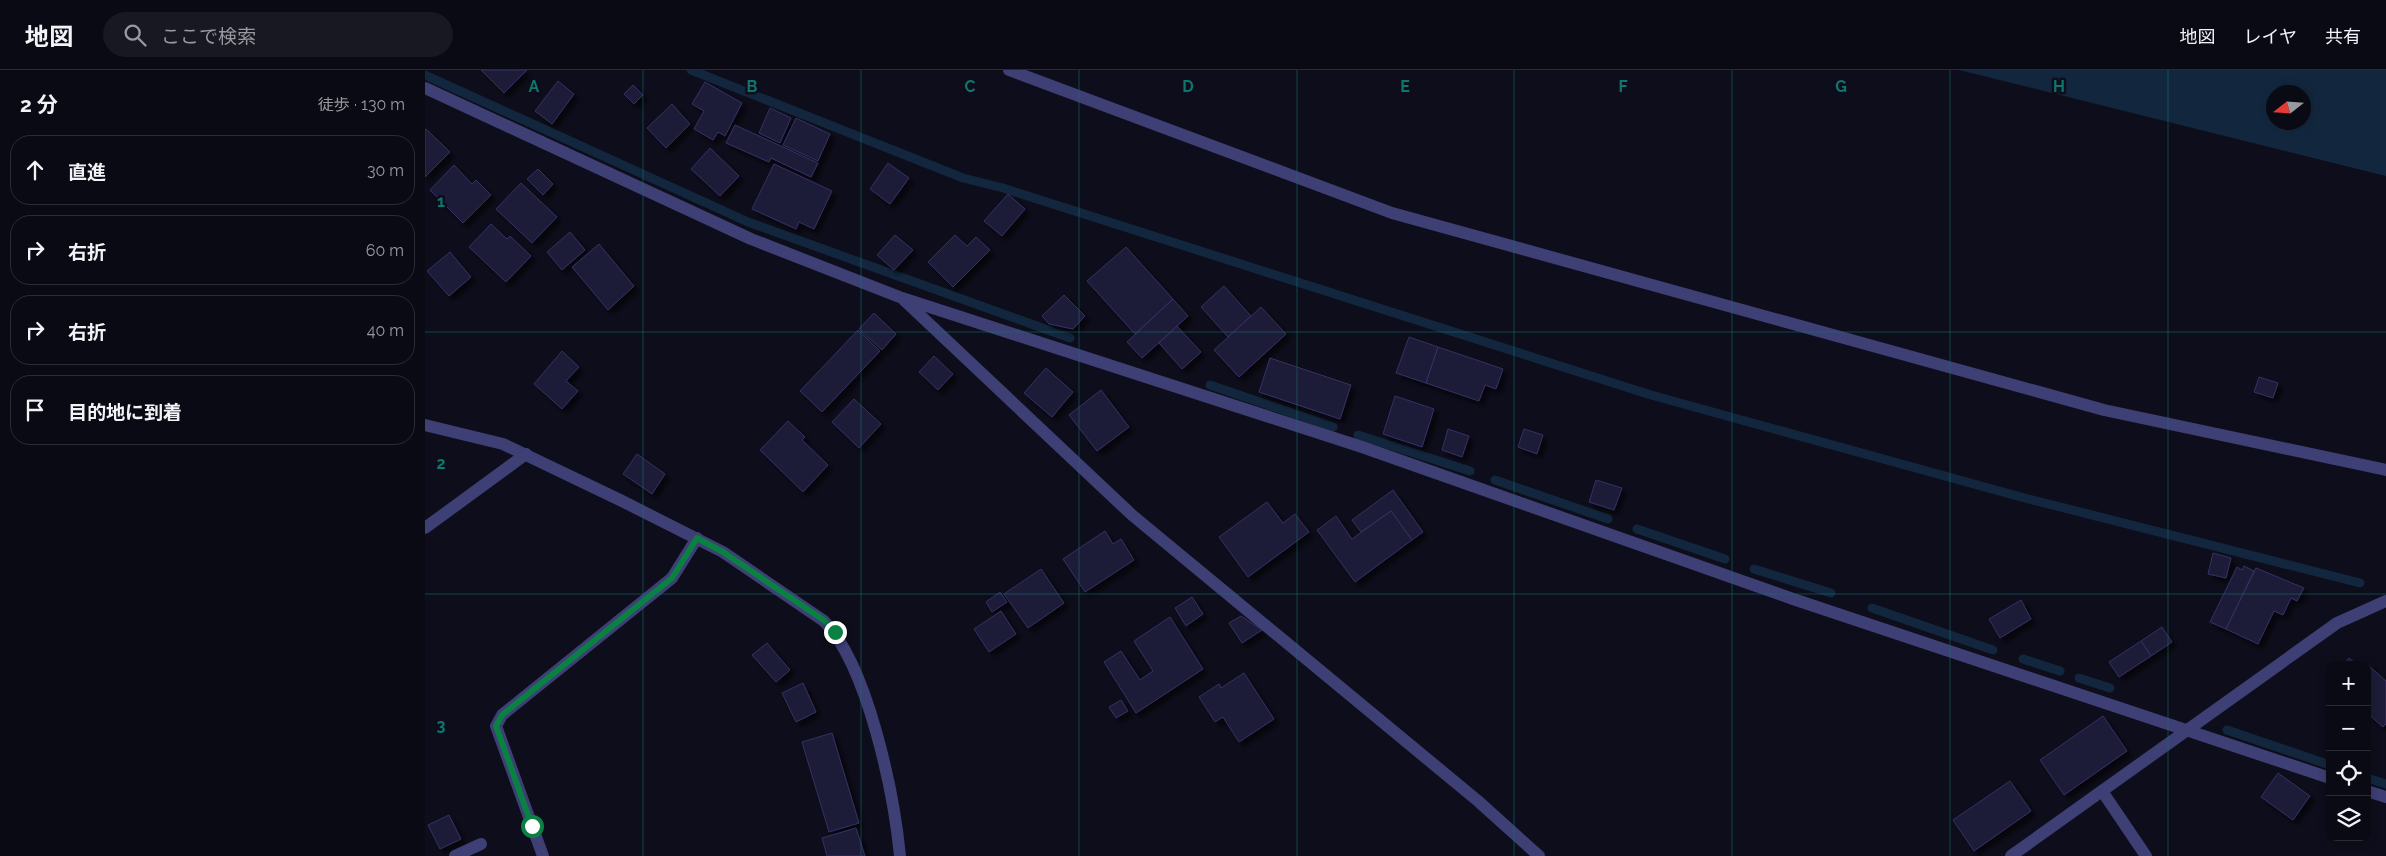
<!DOCTYPE html>
<html lang="ja">
<head>
<meta charset="utf-8">
<style>
  body { margin:0; font-family:Raleway,"Noto Sans JP",sans-serif; background:#181822; color:#f1f3f6 }
  .controls { position:absolute; right:15px; bottom:15px; display:grid; overflow:hidden; border-radius:10px; box-shadow:0 2px 8px #0003 }
  .controls button { width:45px; height:45px; display:grid; place-items:center; padding:0; border:0; border-bottom:1px solid #2a2b34; background:#0a0a14; color:#f1f3f6; font:25px sans-serif }
  .compass { position:absolute; left:1841px; top:15px; width:45px; height:45px; border-radius:50%; background:#0a0a14; box-shadow:0 2px 8px #0003; rotate:253deg }
  .stop { position:absolute; width:15px; height:15px; margin:-11px; border:4px solid #0b8043; border-radius:50%; background:#fff }
  .stop.end { background:#0b8043; border-color:#fff; box-shadow:0 1px 5px #0008 }
  .list { margin:0; padding:0; list-style:none }
  h2 { display:flex; justify-content:space-between; align-items:center; height:65px; margin:0; padding:0 20px; font-size:21px }
  h2 small { font-size:16px; font-weight:400; color:#999aa0 }
  .list li { display:grid; grid-template-columns:32px 1fr auto; gap:15px; align-items:center; box-sizing:border-box; height:70px; margin:0 10px 10px; padding:0 10px; border:1px solid #2a2b34; border-radius:20px }
  .list b { display:block; font-size:19px; white-space:nowrap }
  .list em { font-size:16px; font-style:normal; color:#999aa0 }
  .icon { flex:none; width:28px; height:28px; fill:none; stroke:currentColor; stroke-width:2; stroke-linecap:round; stroke-linejoin:round }
  .map { position:relative; flex:none; width:1961px; height:786px; overflow:hidden }
  header { display:flex; align-items:center; gap:30px; box-sizing:border-box; height:70px; padding:0 25px; background:#0a0a14; border-bottom:1px solid #2a2b34 }
  header strong { font-size:24px }
  nav { display:flex; gap:28px; margin-inline-start:auto; font-size:18px }
  .search { width:350px; height:45px; background:#181822; display:flex; align-items:center; gap:12px; box-sizing:border-box; padding:0 18px; border-radius:28px; color:#999aa0; font-size:19px }
  main { display:flex }
  aside { flex:1; background:#0a0a14 }
  .map>svg:first-child { display:block }
</style>
</head>
<body>
<header>
<strong>地図</strong>
<div class="search"><svg class="icon" aria-label="search" viewBox="0 0 24 24"><circle cx="10" cy="10" r="6"/><path d="M15 15l6 6"/></svg>ここで検索</div>
<nav><a>地図</a><a>レイヤ</a><a>共有</a></nav>
</header>
<main>
<aside>
<h2>2 分<small>徒歩 · 130 m</small></h2>
<ul class="list">
<li><svg class="icon" aria-label="ahead" viewBox="0 0 24 24"><path d="M12 20V5M6 11l6-6 6 6"/></svg><div><b>直進</b></div><em>30 m</em></li>
<li><svg class="icon" aria-label="right" viewBox="0 0 24 24"><path d="M7 20v-9h11M14 6l5 5-5 5"/></svg><div><b>右折</b></div><em>60 m</em></li>
<li><svg class="icon" aria-label="right" viewBox="0 0 24 24"><path d="M7 20v-9h11M14 6l5 5-5 5"/></svg><div><b>右折</b></div><em>40 m</em></li>
<li><svg class="icon" aria-label="arrive" viewBox="0 0 24 24"><path d="M6 21V4h12l-3 4 3 4H6"/></svg><div><b>目的地に到着</b></div></li>
</ul>
</aside>
<div class="map">
<svg width="1961" height="786" viewBox="0 0 1961 786">
  <defs>
    <filter id="shadow"><feDropShadow dx="4.5" dy="4.5" stdDeviation="2.5" flood-color="#0009"/></filter>
  </defs>
  <rect width="100%" height="100%" fill="#0e0d1b"/>
  <!-- water -->
  <path fill="#12273e" fill-rule="evenodd" d="M1534,0H1961V106ZM1848,22H1878V52H1848Z"/>
  <g fill="none" stroke-linecap="round" stroke-linejoin="round">
    <!-- stream -->
    <g stroke="#12273e" stroke-width="9">
      <path d="M266,0L538,108L578,118L1226,325L1596,427L1935,513"/>
      <path d="M0,5L323,152L645,268"/>
      <path d="M785,315L908,357"/>
      <path d="M933,365L1045,401"/>
      <path d="M1070,410L1183,449"/>
      <path d="M1212,459L1300,489"/>
      <path d="M1329,499L1406,523"/>
      <path d="M1447,538L1568,580"/>
      <path d="M1598,589L1635,601"/>
      <path d="M1654,608L1685,618"/>
      <path d="M1802,660L1905,695"/>
      <path d="M1942,708L1961,714"/>
    </g>
  </g>
  <!-- building -->
  <g fill="#1f1b39" stroke="#363063" filter="url(#shadow)">
    <path d="M56,0H102L79,23Z"/>
    <path d="M133,11L149,24L127,54L110,41Z"/>
    <path d="M280,12L317,33L300,66L293,62L288,70L269,59L279,41L267,34Z"/>
    <path d="M208,15L218,25L209,34L199,24Z"/>
    <path d="M247,34L265,54L241,78L222,58Z"/>
    <path d="M345,38L366,48L355,73L334,63Z"/>
    <path d="M371,48L405,64L393,91L358,75Z"/>
    <path d="M310,55L393,93L386,107L346,88L344,92L301,73Z"/>
    <path d="M1,59L25,82L0,107V60Z"/>
    <path d="M285,78L314,106L295,126L266,99Z"/>
    <path d="M463,93L484,108L465,134L445,119Z"/>
    <path d="M349,94L407,121L389,159L374,152L371,159L327,139Z"/>
    <path d="M29,95L47,114L51,110L66,125L38,153L5,120Z"/>
    <path d="M113,99L128,114L118,125L102,109Z"/>
    <path d="M96,113L132,147L107,173L71,139Z"/>
    <path d="M583,124L600,139L577,166L559,151Z"/>
    <path d="M66,154L82,169L85,166L106,186L81,212L44,177Z"/>
    <path d="M145,162L160,180L137,200L122,182Z"/>
    <path d="M470,165L488,180L469,200L452,185Z"/>
    <path d="M530,165L542,176L551,167L565,180L528,217L503,192Z"/>
    <path d="M174,174L209,216L183,240L147,197Z"/>
    <path d="M701,177L748,229L710,264L662,211Z"/>
    <path d="M25,182L46,207L24,226L2,201Z"/>
    <path d="M799,216L826,246L803,267L776,237Z"/>
    <path d="M639,225L660,246L648,259L624,254L617,246Z"/>
    <path d="M748,229L763,246L717,288L702,272Z"/>
    <path d="M836,237L861,264L814,307L789,280Z"/>
    <path d="M449,243L471,264L457,280L434,259Z"/>
    <path d="M752,256L776,282L757,299L734,273Z"/>
    <path d="M433,260L455,281L397,342L375,321Z"/>
    <path d="M984,267L1013,277L1001,313L971,303Z"/>
    <path d="M1013,277L1078,299L1071,319L1060,315L1054,331L1001,313Z"/>
    <path d="M137,281L154,297L141,311L153,321L137,339L109,314Z"/>
    <path d="M509,286L528,304L513,320L494,302Z"/>
    <path d="M845,288L926,315L915,349L834,322Z"/>
    <path d="M621,298L648,322L627,347L599,323Z"/>
    <path d="M1834,307L1853,313L1848,328L1829,322Z"/>
    <path d="M676,320L704,357L672,381L644,345Z"/>
    <path d="M970,326L1009,339L997,377L958,364Z"/>
    <path d="M429,329L456,354L434,378L407,352Z"/>
    <path d="M363,351L380,367L377,370L403,395L378,422L335,380Z"/>
    <path d="M1023,359L1044,366L1037,387L1017,380Z"/>
    <path d="M1099,359L1118,365L1112,384L1093,377Z"/>
    <path d="M212,384L240,404L227,424L198,404Z"/>
    <path d="M1171,410L1197,418L1189,440L1164,432Z"/>
    <path d="M968,420L998,462L987,470L966,441L936,462L927,450Z"/>
    <path d="M842,432L858,453L870,444L884,462L823,507L794,467Z"/>
    <path d="M966,441L987,470L930,512L892,460L911,446L927,469Z"/>
    <path d="M680,461L688,474L696,469L709,490L660,522L638,489Z"/>
    <path d="M1788,483L1806,488L1801,508L1783,504Z"/>
    <path d="M1819,496L1829,501L1801,559L1785,552L1812,497L1817,500Z"/>
    <path d="M1831,498L1879,518L1872,531L1866,528L1858,545L1849,541L1833,574L1801,559Z"/>
    <path d="M616,499L639,533L603,558L579,524Z"/>
    <path d="M575,522L582,532L567,542L561,532Z"/>
    <path d="M767,527L778,544L761,556L750,538Z"/>
    <path d="M1596,530L1606,549L1575,568L1564,549Z"/>
    <path d="M576,541L591,564L564,582L549,559Z"/>
    <path d="M816,546L837,560L817,573L804,553Z"/>
    <path d="M745,547L778,599L711,643L679,592L696,581L715,610L728,601L709,571Z"/>
    <path d="M1737,557L1747,572L1726,586L1716,571Z"/>
    <path d="M1716,571L1726,586L1694,607L1684,592Z"/>
    <path d="M342,573L365,600L351,612L327,585Z"/>
    <path d="M1924,588L1932,595H1918Z"/>
    <path d="M1942,594L1961,611V654L1958,657L1942,643Z"/>
    <path d="M819,603L849,649L814,672L798,647L790,652L774,627L794,614L796,618Z"/>
    <path d="M378,613L391,642L371,652L357,623Z"/>
    <path d="M696,630L703,641L691,648L684,637Z"/>
    <path d="M1678,646L1702,681L1639,725L1615,690Z"/>
    <path d="M407,663L434,753L404,762L377,672Z"/>
    <path d="M1853,703L1885,726L1868,750L1836,727Z"/>
    <path d="M1585,711L1606,741L1549,781L1528,750Z"/>
    <path d="M24,745L36,769L15,779L3,755Z"/>
    <path d="M431,758L440,786H402L397,768Z"/>
  </g>
  <g fill="none" stroke-linecap="round" stroke-linejoin="round">
    <!-- minor -->
    <g stroke="#3d3f75" stroke-width="12">
      <path d="M0,18L326,169L477,228L937,377L1368,529L1905,708"/>
      <path d="M480,231L707,445L1053,731L1114,786"/>
      <path d="M0,355L78,374L195,430L298,482L399,551C443,596 469,724 475,786"/>
      <path d="M0,458L101,384"/>
      <path d="M1677,721L1721,786"/>
      <path d="M1942,721L1961,727"/>
      <path d="M30,786L56,774"/>
      <path d="M118,786L71,656L77,645L247,508L272,468"/>
      <path d="M1586,786L1912,553L1961,531"/>
    </g>
    <!-- tertiary -->
    <path stroke="#3d3f75" stroke-width="12" d="M584,0L967,143L1679,340L1961,400"/>
  </g>
  <g fill="none" stroke-linecap="round" stroke-linejoin="round">
    <!-- route -->
    <path stroke="#0b8043" stroke-width="6" d="M107,756L71,656L77,645L247,508L272,468L298,482L400,551L410,562"/>
  </g>
  <!-- grid -->
  <path fill="none" stroke="#0f766e" stroke-width="1" stroke-opacity="0.55" d="M218,0V786M436,0V786M654,0V786M872,0V786M1089,0V786M1307,0V786M1525,0V786M1743,0V786M0,262H1961M0,524H1961"/>
  <g font-size="16" text-anchor="middle" font-weight="bold" fill="#0f766e" stroke="#0e0d1b" stroke-width="5" stroke-linejoin="round" paint-order="stroke">
    <text x="109" y="22">A</text>
    <text x="327" y="22">B</text>
    <text x="545" y="22">C</text>
    <text x="763" y="22">D</text>
    <text x="980" y="22">E</text>
    <text x="1198" y="22">F</text>
    <text x="1416" y="22">G</text>
    <text x="1634" y="22">H</text>
    <text x="16" y="137">1</text>
    <text x="16" y="399">2</text>
    <text x="16" y="661">3</text>
  </g>
</svg>
<div class="controls">
<button>+</button>
<button>−</button>
<button><svg class="icon" aria-label="locate" viewBox="0 0 24 24"><circle cx="12" cy="12" r="6"/><path d="M12 2v4M12 18v4M2 12h4M18 12h4"/></svg></button>
<button><svg class="icon" aria-label="layers" viewBox="0 0 24 24"><path d="M12 4l9 5-9 5-9-5zM3 14l9 5 9-5"/></svg></button>
</div>
<svg class="compass" viewBox="-18 -18 36 36"><path d="M0-13l5 13h-10z" fill="#e53935"/><path d="M0 13l5-13h-10z" fill="#999aa0"/></svg>
<div class="stop" style="left:107px;top:756px"></div>
<div class="stop end" style="left:410px;top:562px"></div>
</div>
</main>
</body>
</html>
